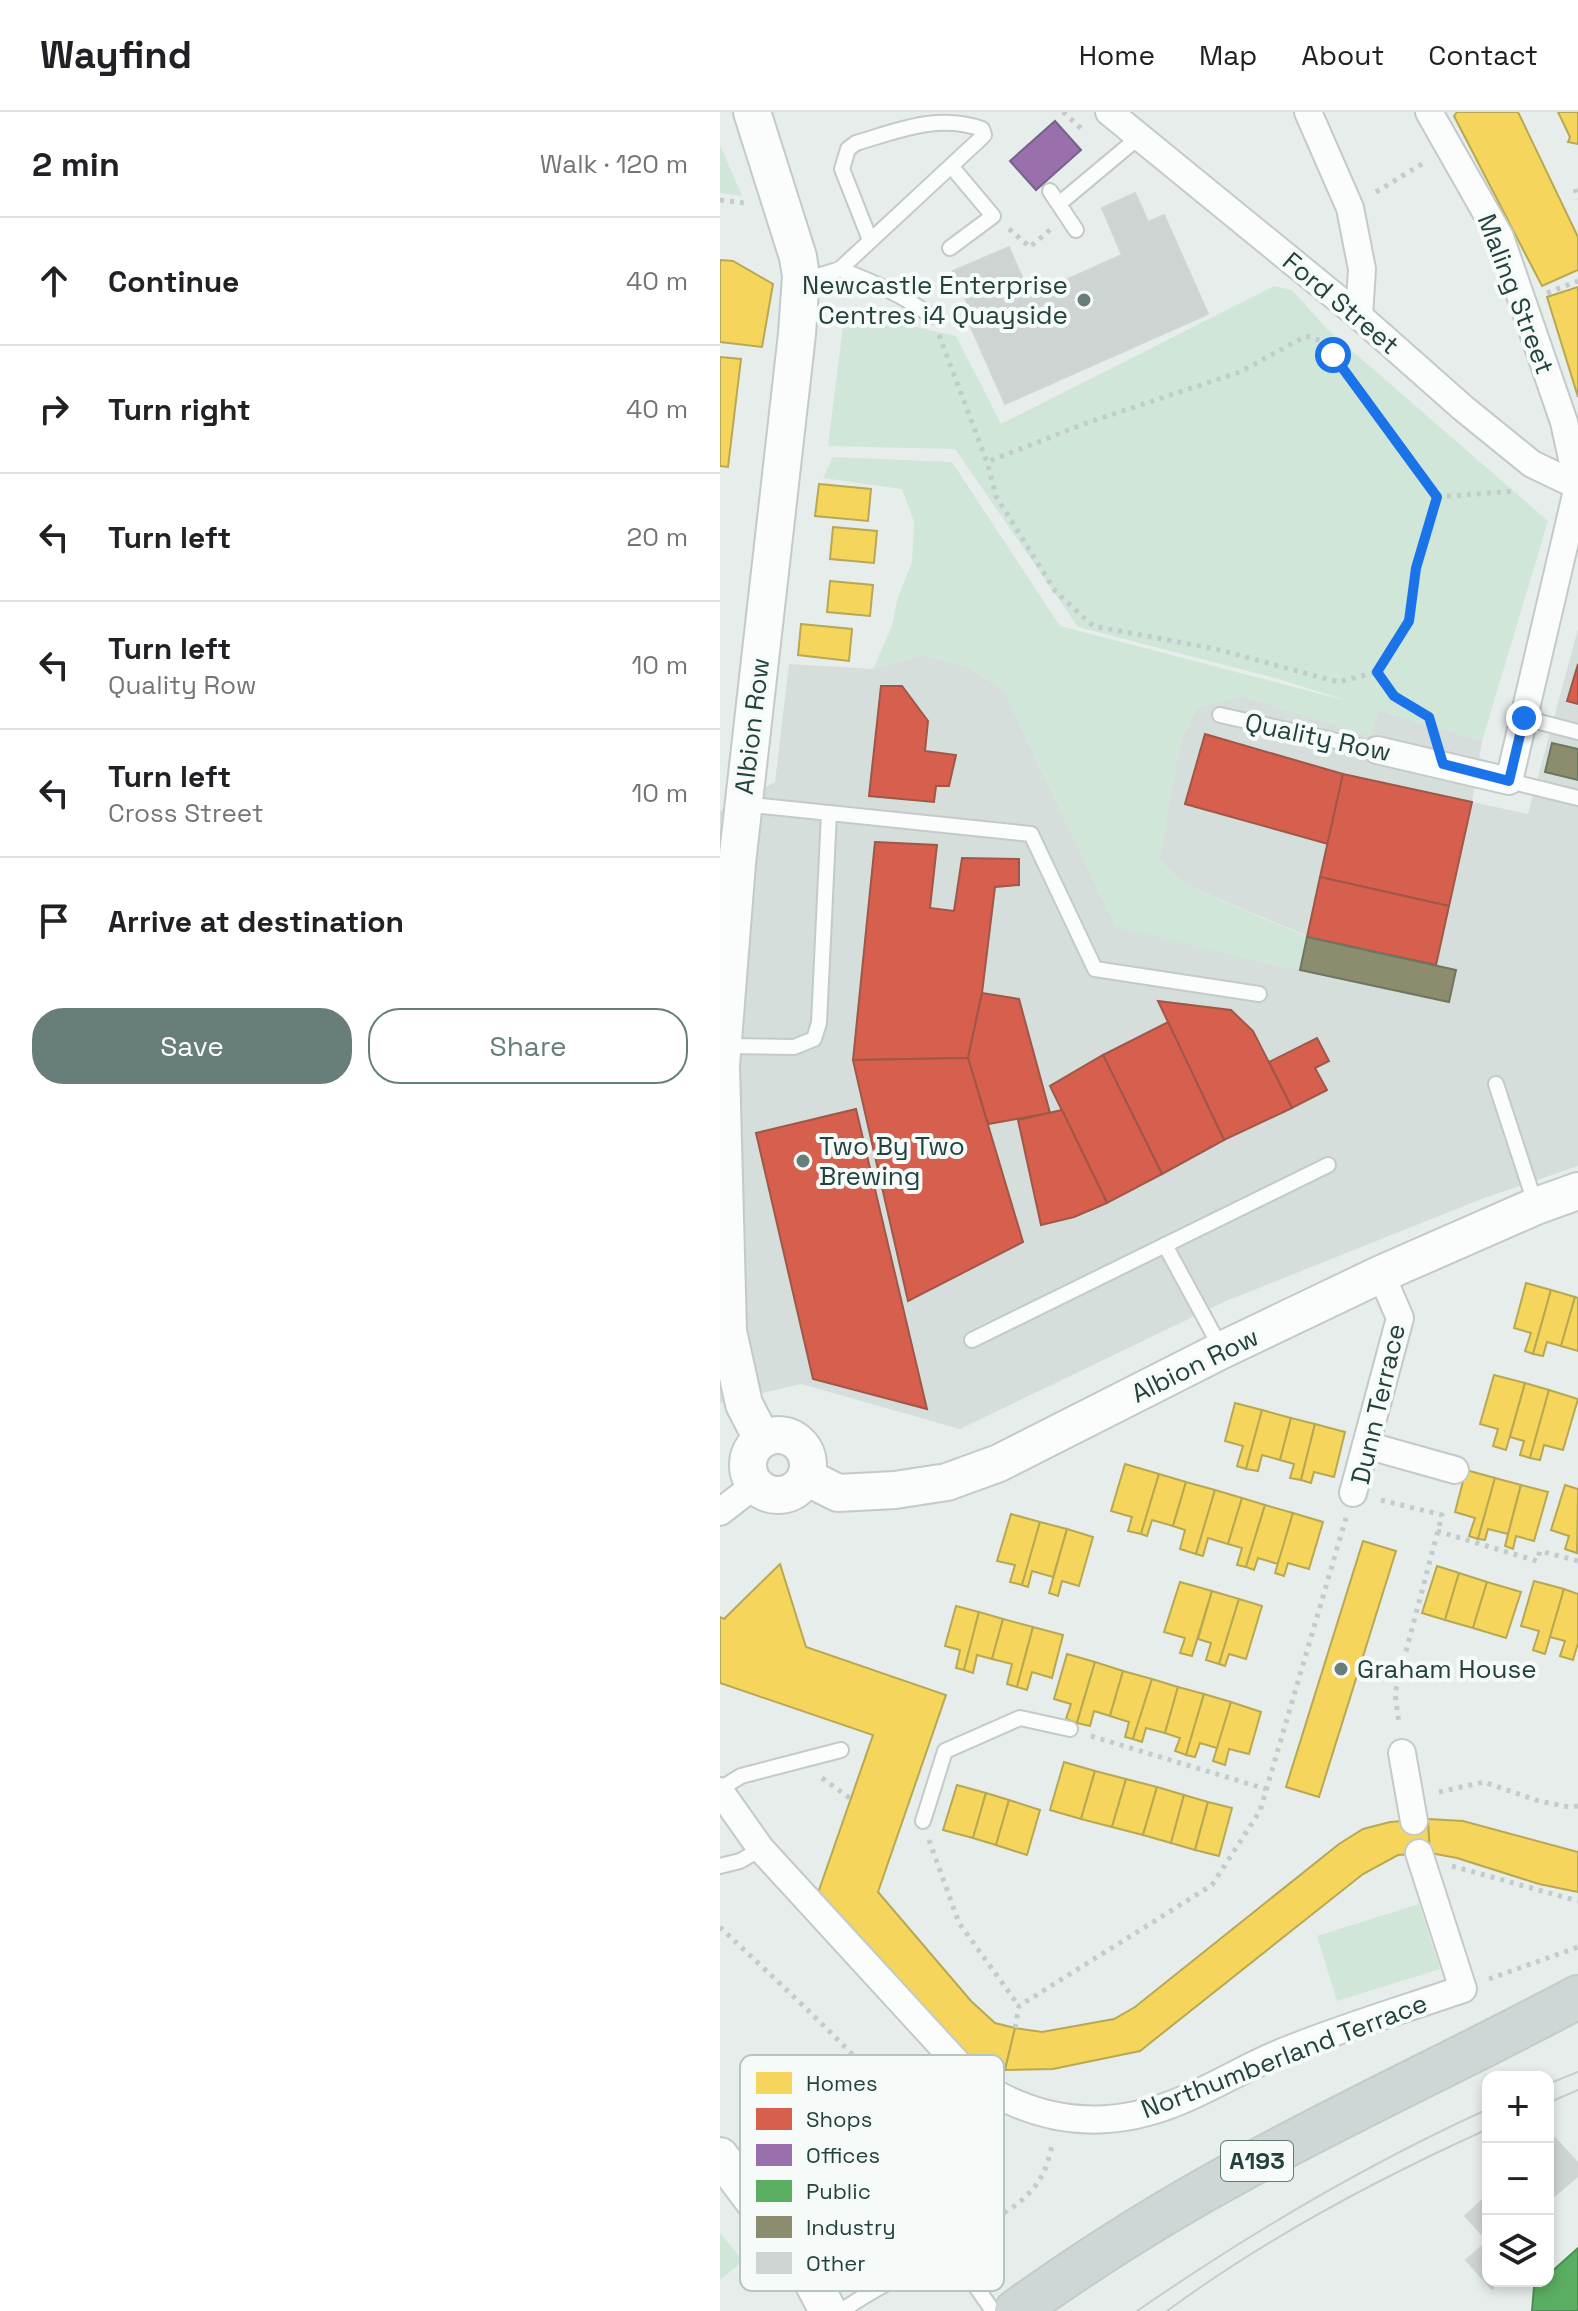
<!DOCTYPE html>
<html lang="en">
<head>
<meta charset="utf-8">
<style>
  body { margin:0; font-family:"Space Grotesk",sans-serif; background:#f6f6f6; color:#202124 }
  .controls { position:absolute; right:24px; bottom:24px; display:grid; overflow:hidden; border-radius:16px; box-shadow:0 4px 12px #0003 }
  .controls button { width:72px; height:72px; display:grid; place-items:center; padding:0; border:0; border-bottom:2px solid #e0e0e0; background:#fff; color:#202124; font:40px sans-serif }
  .stop { position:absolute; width:24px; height:24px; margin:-18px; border:6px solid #1a73e8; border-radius:50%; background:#fff }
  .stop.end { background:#1a73e8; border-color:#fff; box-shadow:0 2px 8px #0008 }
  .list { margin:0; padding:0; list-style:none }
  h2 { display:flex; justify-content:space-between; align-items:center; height:104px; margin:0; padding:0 32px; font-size:34px }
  h2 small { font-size:26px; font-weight:400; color:#757577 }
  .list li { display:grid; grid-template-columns:52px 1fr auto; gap:24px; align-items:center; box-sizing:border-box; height:128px; padding:0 32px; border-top:2px solid #e0e0e0 }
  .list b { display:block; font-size:30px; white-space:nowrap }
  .list p { margin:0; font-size:26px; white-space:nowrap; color:#757577 }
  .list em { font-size:26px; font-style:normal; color:#757577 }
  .actions { display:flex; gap:16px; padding:24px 32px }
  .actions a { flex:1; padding:18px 0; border:2px solid #687e7b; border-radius:32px; text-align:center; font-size:28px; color:#687e7b }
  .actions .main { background:#687e7b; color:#fff }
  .icon { flex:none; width:44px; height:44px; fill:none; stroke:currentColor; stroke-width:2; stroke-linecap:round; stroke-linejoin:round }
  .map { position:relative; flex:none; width:858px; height:2199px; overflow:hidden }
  header { display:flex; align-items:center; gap:48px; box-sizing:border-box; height:112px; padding:0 40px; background:#fff; border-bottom:2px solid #e0e0e0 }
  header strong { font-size:38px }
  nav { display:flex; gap:44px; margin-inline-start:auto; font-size:28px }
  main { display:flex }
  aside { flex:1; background:#fff }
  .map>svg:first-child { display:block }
</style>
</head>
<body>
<header>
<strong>Wayfind</strong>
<nav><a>Home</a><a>Map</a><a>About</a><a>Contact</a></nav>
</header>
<main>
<aside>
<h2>2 min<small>Walk · 120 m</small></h2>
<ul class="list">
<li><svg class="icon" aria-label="ahead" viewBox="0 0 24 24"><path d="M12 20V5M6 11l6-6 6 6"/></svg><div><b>Continue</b></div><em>40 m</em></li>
<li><svg class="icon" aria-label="right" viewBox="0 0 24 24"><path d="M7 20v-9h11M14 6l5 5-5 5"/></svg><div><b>Turn right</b></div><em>40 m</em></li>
<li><svg class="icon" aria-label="left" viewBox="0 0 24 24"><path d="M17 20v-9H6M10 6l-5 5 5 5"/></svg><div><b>Turn left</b></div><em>20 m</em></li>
<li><svg class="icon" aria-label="left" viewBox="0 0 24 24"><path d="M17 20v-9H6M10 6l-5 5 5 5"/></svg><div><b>Turn left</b><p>Quality Row</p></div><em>10 m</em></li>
<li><svg class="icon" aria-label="left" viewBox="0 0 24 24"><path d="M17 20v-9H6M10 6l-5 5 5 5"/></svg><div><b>Turn left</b><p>Cross Street</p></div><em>10 m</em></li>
<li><svg class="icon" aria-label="arrive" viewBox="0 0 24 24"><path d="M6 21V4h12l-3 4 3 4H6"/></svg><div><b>Arrive at destination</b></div></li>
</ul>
<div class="actions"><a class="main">Save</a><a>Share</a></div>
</aside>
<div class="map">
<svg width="858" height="2199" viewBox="0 0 858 2199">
  <rect width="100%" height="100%" fill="#e7edeb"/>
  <!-- built -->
  <path fill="#d5dedb" d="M858,517V1054L764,1086L506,1189L240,1317L81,1272L0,1291V699L55,670L69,552L153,557L203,543L248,555L283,577L396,815L587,824L464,772L439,748L460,630L477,596L524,584L650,624L659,598L762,629L752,690L808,702Z"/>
  <!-- green -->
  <g fill="#d0e6d9">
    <path d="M0,33L22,84L0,81Z"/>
    <path d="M554,174L572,178L607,217L828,409L762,629L660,598L650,624L524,584L477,596L460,630L439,748L464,772L587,825L580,858L559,855L396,815L283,577L248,555L203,543L153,557L172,514L177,488L192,450L194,410L182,377L103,366L113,345L232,350L340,514L631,590L559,567L358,515L235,337L108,334L125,199L236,224L281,312Z"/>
    <path d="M699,1792L720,1857L617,1889L597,1824Z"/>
    <path d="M0,2121L23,2149L0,2168Z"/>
  </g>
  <!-- homes -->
  <g fill="#f6d55c" stroke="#b7a953" stroke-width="2">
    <path d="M737,0H798L858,125V158L822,174L734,4Z"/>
    <path d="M838,0H858V32L848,30L850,25Z"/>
    <path d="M0,148L13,149L53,172L42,235L0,230Z"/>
    <path d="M858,175V285L827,185Z"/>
    <path d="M0,245L21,247L8,355L0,354Z"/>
    <path d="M99,372L151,377L148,409L95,404Z"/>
    <path d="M113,415L157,419L154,451L110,447Z"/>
    <path d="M110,469L153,473L150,504L107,500Z"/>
    <path d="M81,512L132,517L129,549L78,543Z"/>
    <path d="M806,1171L831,1178L813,1242L805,1239L811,1221L794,1216Z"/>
    <path d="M831,1178L855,1185L841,1234L827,1230L823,1244L813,1242Z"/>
    <path d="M855,1185L858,1186V1239L841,1234Z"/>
    <path d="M774,1263L805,1271L786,1338L773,1334L778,1317L760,1312Z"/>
    <path d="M805,1271L829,1278L810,1346L800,1343L804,1329L790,1325Z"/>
    <path d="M829,1278L858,1287L843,1338L824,1333L820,1348L810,1346Z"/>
    <path d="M515,1291L542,1298L526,1357L517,1354L523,1334L505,1329Z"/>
    <path d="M542,1298L571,1306L560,1348L542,1343L538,1359L526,1357Z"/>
    <path d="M571,1306L595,1312L581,1368L570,1366L574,1352L560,1348Z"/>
    <path d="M595,1312L625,1320L614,1365L594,1360L591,1371L581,1368Z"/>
    <path d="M405,1352L439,1362L421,1422L408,1419L412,1405L391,1399Z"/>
    <path d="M746,1358L775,1366L758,1427L749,1424L755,1406L735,1400Z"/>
    <path d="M439,1362L466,1370L453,1414L432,1408L427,1424L421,1422Z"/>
    <path d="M775,1366L801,1373L788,1422L768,1417L765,1428L758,1427Z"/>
    <path d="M466,1370L495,1378L476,1442L460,1437L465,1418L453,1414Z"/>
    <path d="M801,1373L828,1380L814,1429L796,1424L793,1437L785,1434Z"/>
    <path d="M845,1373L858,1377L857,1441L845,1437L849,1424L831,1418Z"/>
    <path d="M495,1378L522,1386L508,1432L488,1426L483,1444L476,1442Z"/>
    <path d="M522,1386L545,1393L526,1455L517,1453L522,1436L508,1432Z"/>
    <path d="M545,1393L573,1401L558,1452L538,1446L534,1458L526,1455Z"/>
    <path d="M573,1401L603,1410L589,1457L568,1451L564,1464L555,1461Z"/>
    <path d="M291,1402L320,1410L302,1473L290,1470L295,1453L277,1449Z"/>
    <path d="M320,1410L347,1417L333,1465L312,1459L308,1475L302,1473Z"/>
    <path d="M347,1417L373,1425L359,1474L342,1469L338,1484L329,1481Z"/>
    <path d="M643,1429L676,1439L599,1685L566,1675Z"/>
    <path d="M60,1452L86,1535L226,1583L158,1780L251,1889L275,1911L295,1916L285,1958L243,1944L97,1784L153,1623L0,1571V1505L4,1507Z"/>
    <path d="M717,1454L739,1461L725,1508L702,1501Z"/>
    <path d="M739,1461L767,1470L753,1516L725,1508Z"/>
    <path d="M814,1469L844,1477L825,1542L813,1538L819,1519L801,1514Z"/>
    <path d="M460,1470L492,1479L472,1544L460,1541L465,1526L444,1520Z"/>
    <path d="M767,1470L801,1480L786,1526L753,1516Z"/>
    <path d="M844,1477L858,1482V1531L853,1548L840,1544L845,1529L830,1525Z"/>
    <path d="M492,1479L519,1487L499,1552L486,1548L491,1531L478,1527Z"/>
    <path d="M519,1487L542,1494L526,1547L509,1542L505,1554L499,1552Z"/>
    <path d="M236,1494L259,1500L244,1558L236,1556L240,1538L225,1534Z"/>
    <path d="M259,1500L283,1507L272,1547L257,1543L253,1561L244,1558Z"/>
    <path d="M283,1507L313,1515L297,1575L287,1572L292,1552L272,1547Z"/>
    <path d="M313,1515L343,1523L332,1566L312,1560L307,1578L297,1575Z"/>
    <path d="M347,1542L375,1550L357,1611L346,1607L351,1592L334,1587Z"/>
    <path d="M375,1550L403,1559L390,1604L374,1599L370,1614L357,1611Z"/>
    <path d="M403,1559L432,1567L413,1627L405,1625L409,1610L390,1604Z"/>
    <path d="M432,1567L458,1575L445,1621L426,1616L422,1630L413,1627Z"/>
    <path d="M458,1575L484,1582L466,1643L455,1639L460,1626L445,1621Z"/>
    <path d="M484,1582L511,1590L497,1636L480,1631L475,1645L466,1643Z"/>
    <path d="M511,1590L541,1600L529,1642L509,1637L505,1653L493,1649Z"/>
    <path d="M344,1650L375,1659L361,1707L330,1698Z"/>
    <path d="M375,1659L406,1667L392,1715L361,1707Z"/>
    <path d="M406,1667L437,1675L423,1723L392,1715Z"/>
    <path d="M237,1673L266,1681L253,1726L223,1718Z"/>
    <path d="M437,1675L464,1683L451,1731L423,1723Z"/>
    <path d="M266,1681L289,1688L276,1733L253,1726Z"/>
    <path d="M464,1683L488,1690L475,1738L451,1731Z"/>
    <path d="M289,1688L320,1698L307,1743L276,1733Z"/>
    <path d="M488,1690L512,1696L499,1744L475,1738Z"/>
    <path d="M708,1707L710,1741L678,1743L643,1762L420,1939L333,1957L285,1958L295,1916L322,1920L394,1907L415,1895L619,1732L643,1717L670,1710Z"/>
    <path d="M708,1707L743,1709L858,1740V1780L819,1772L737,1746L710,1741Z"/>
  </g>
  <!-- shops -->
  <g fill="#d6604d" stroke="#a05748" stroke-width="2">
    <path d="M858,552V592L847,589Z"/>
    <path d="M161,574H182L208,609L205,639L236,643L229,674H216L214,690L149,684Z"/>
    <path d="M485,622L623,662L608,732L465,692Z"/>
    <path d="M623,662L752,690L729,794L600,765Z"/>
    <path d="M155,730L217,733L210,796L234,799L242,746L299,747V773L275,775L262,881L248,946L133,948Z"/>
    <path d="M600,765L729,794L716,853L587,825Z"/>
    <path d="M262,881L299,887L330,1001L268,1012L248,946Z"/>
    <path d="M438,889L511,898L533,919L572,996L504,1028Z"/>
    <path d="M448,910L504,1028L442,1062L383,943Z"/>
    <path d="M597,926L609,949L595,956L607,978L572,996L549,950Z"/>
    <path d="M383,943L442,1062L387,1091L330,974Z"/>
    <path d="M248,946L303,1130L188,1189L133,948Z"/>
    <path d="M136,997L207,1297L93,1267L36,1021Z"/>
    <path d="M342,998L387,1091L354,1105L321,1113L298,1008Z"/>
  </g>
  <!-- offices -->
  <path fill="#9970ab" stroke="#76628a" stroke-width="2" d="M335,9L361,38L316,78L290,49Z"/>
  <!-- public -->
  <path fill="#5aae61" stroke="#4a8e56" stroke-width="2" d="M858,2136V2199H812L814,2175L821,2169H828V2163Z"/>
  <!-- industry -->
  <g fill="#8c8c6e" stroke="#6c7660" stroke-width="2">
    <path d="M832,631L858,637V668L825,660Z"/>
    <path d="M587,825L736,858L729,890L580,858Z"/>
  </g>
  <!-- building -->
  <g fill="#ced4d2" stroke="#d0d6d4" stroke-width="2">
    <path d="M415,81L428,110L444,103L488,202L285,292L242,195L248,192L233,159L289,135L310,184L402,143L382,96Z"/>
    <path d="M833,2024L858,2051V2064L828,2089V2029Z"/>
    <path d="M768,2083V2169H780L772,2177L746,2148L768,2129L745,2104Z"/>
  </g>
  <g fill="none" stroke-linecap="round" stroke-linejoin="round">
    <!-- lane casing -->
    <g stroke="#c4cac8" stroke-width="18">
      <g id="lane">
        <path d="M330,79L356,118"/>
        <path d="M340,91L419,25"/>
        <path d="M230,136L273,104L231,54"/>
        <path d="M120,157C153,170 183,183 211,204"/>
        <path d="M81,164L101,163L120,157L260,27L264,23L262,17C218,1 177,19 136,31L128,37L122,57L150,128"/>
        <path d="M500,603L657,638"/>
        <path d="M804,606L858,620"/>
        <path d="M789,669L858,686"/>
        <path d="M23,692L311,722L375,857L539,882"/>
        <path d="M3,934L74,935L94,927L99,911L109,701"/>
        <path d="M776,972L816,1094"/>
        <path d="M445,1133L502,1238"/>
        <path d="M252,1228L608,1053"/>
        <path d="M0,1677L21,1664L121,1638"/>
        <path d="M203,1709L225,1639L300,1606L350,1617"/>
        <path d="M0,1754L20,1749L41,1737"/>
        <path d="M121,2199C158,2175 200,2146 245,2159L273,2199"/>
      </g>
    </g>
    <!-- street casing -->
    <g stroke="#c4cac8" stroke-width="30">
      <g id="street">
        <path d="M389,0L639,204L743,296L812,352L858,374"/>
        <path d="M588,0L630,96L642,157L639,204"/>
        <path d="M657,638L789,669L858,374L844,310L780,125L709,0"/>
        <path d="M646,1333L735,1358"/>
        <path d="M633,1381L680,1206L661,1162"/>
        <path d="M0,1400L35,1373"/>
        <path d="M682,1641L694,1709"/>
        <path d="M0,1679L41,1737L252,1967C317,2012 386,2020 460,1989C497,1974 532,1951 570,1937C627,1914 685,1897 743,1877L699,1741"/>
      </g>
    </g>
    <!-- secondary casing -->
    <g stroke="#c3cac8" stroke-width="40">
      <g id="secondary">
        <path d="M32,0L78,145L81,164L77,222L17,751L1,954L8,1219L24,1292L42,1327"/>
        <circle cx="58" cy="1353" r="30"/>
        <path d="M86,1365L118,1381L175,1378L227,1370L279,1351L502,1238L661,1162L816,1094L858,1079"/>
        <path d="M0,2044L88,2161L108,2199"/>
      </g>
    </g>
    <!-- primary casing -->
    <g stroke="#c2ccca" stroke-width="46">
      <path id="primary" d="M296,2199C370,2146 448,2097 528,2054C637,1995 749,1943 858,1885"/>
    </g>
    <!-- path -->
    <g stroke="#c2ccca" stroke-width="5" stroke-dasharray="4 6" stroke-linecap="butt">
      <path d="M343,0L363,18"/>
      <path d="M855,77L858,87"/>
      <path d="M656,80L705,50"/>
      <path d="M0,88L25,91"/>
      <path d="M289,117L310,135L331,117"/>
      <path d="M827,181L858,169"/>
      <path d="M219,223L267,350L276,384L335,479L373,514L496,537L618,570L657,560L689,509L696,456L717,385L613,243L601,229L586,224L520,260L369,310L267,350"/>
      <path d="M717,385L797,379"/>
      <path d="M657,560L674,584L709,605L714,621"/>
      <path d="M661,1388L722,1403L675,1581L679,1612"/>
      <path d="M717,1419L817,1449L820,1439L858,1449"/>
      <path d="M371,1624L546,1677"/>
      <path d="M102,1666L131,1687"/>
      <path d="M719,1680L764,1670L819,1689L849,1695L858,1694"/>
      <path d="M209,1728L239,1811L299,1894"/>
      <path d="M732,1754L858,1789"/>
      <path d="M0,1815C57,1870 251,2042 257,2114C258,2122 253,2131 251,2138"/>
      <path d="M769,1867L858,1835"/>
      <path d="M295,1916L299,1894L492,1773L540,1699L626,1406"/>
      <path d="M258,2116C297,2094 324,2080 332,2032"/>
    </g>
    <!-- lane -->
    <use href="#lane" stroke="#fbfcfc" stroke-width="14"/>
    <!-- street -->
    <use href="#street" stroke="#fbfcfc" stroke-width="26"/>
    <!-- secondary -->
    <use href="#secondary" stroke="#fbfcfc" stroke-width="36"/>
    <!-- primary -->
    <use href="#primary" stroke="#ced7d6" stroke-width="42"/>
    <!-- tram -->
    <g stroke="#c8cdcc" stroke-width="2">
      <path d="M828,1972L858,1960"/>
      <path d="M828,1991L858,1978"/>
      <path d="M417,2199C530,2121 643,2054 768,1997"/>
      <path d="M447,2199C546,2126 657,2067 768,2017"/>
    </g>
  </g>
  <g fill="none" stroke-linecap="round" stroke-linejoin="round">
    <!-- route -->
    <path stroke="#1a73e8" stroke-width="10" d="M613,243L717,385L696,456L689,509L657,560L674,584L709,605L723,652L789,669L804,606"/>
  </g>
  <!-- markers -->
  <g fill="#687e7b" stroke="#f6fbf9" stroke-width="3">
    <circle cx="364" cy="188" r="8"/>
    <circle cx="83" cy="1049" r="8"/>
    <circle cx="621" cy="1557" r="8"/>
  </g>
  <g text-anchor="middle" stroke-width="8" stroke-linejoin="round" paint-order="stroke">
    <!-- shield labels -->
    <rect fill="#f6fbf9" stroke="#627a76" stroke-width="2" x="501" y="2029" width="72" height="40" rx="6"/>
    <g font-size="24" font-weight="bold" fill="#23423e">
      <text x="537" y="2057">A193</text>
    </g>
    <!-- poi labels -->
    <g font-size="26" fill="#23423e" stroke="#f6fbf9" text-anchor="start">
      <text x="348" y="182" text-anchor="end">Newcastle Enterprise<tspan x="348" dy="30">Centres i4 Quayside</tspan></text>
      <text x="99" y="1043">Two By Two<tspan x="99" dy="30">Brewing</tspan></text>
      <text x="637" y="1566">Graham House</text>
    </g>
    <!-- street labels -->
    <g font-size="26" fill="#23423e" stroke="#f6fbf9">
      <text transform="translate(796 182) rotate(69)" y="9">Maling Street</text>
      <text transform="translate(621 191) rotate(40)" y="9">Ford Street</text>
      <text transform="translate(32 614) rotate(-83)" y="9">Albion Row</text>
      <text transform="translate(598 625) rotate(12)" y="9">Quality Row</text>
      <text transform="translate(475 1253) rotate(-26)" y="9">Albion Row</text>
      <text transform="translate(658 1292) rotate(-77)" y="9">Dunn Terrace</text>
      <text transform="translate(564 1944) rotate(-21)" y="9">Northumberland Terrace</text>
    </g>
  </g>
  <!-- legend -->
  <rect x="20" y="1943" width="264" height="236" rx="12" fill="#f6fbf9" stroke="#b7c4c1" stroke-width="2"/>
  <rect x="36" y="1960" width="36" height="22" fill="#f6d55c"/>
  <rect x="36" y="1996" width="36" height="22" fill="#d6604d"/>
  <rect x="36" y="2032" width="36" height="22" fill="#9970ab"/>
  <rect x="36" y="2068" width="36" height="22" fill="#5aae61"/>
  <rect x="36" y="2104" width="36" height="22" fill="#8c8c6e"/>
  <rect x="36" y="2140" width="36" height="22" fill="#ced4d2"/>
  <g font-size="22" fill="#23423e">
    <text x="86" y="1979">Homes</text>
    <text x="86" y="2015">Shops</text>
    <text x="86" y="2051">Offices</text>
    <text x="86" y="2087">Public</text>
    <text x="86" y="2123">Industry</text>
    <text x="86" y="2159">Other</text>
  </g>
</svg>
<div class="controls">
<button>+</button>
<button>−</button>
<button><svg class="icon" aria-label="layers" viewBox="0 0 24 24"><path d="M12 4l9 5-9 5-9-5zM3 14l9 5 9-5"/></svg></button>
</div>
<div class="stop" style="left:613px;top:243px"></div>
<div class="stop end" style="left:804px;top:606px"></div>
</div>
</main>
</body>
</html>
